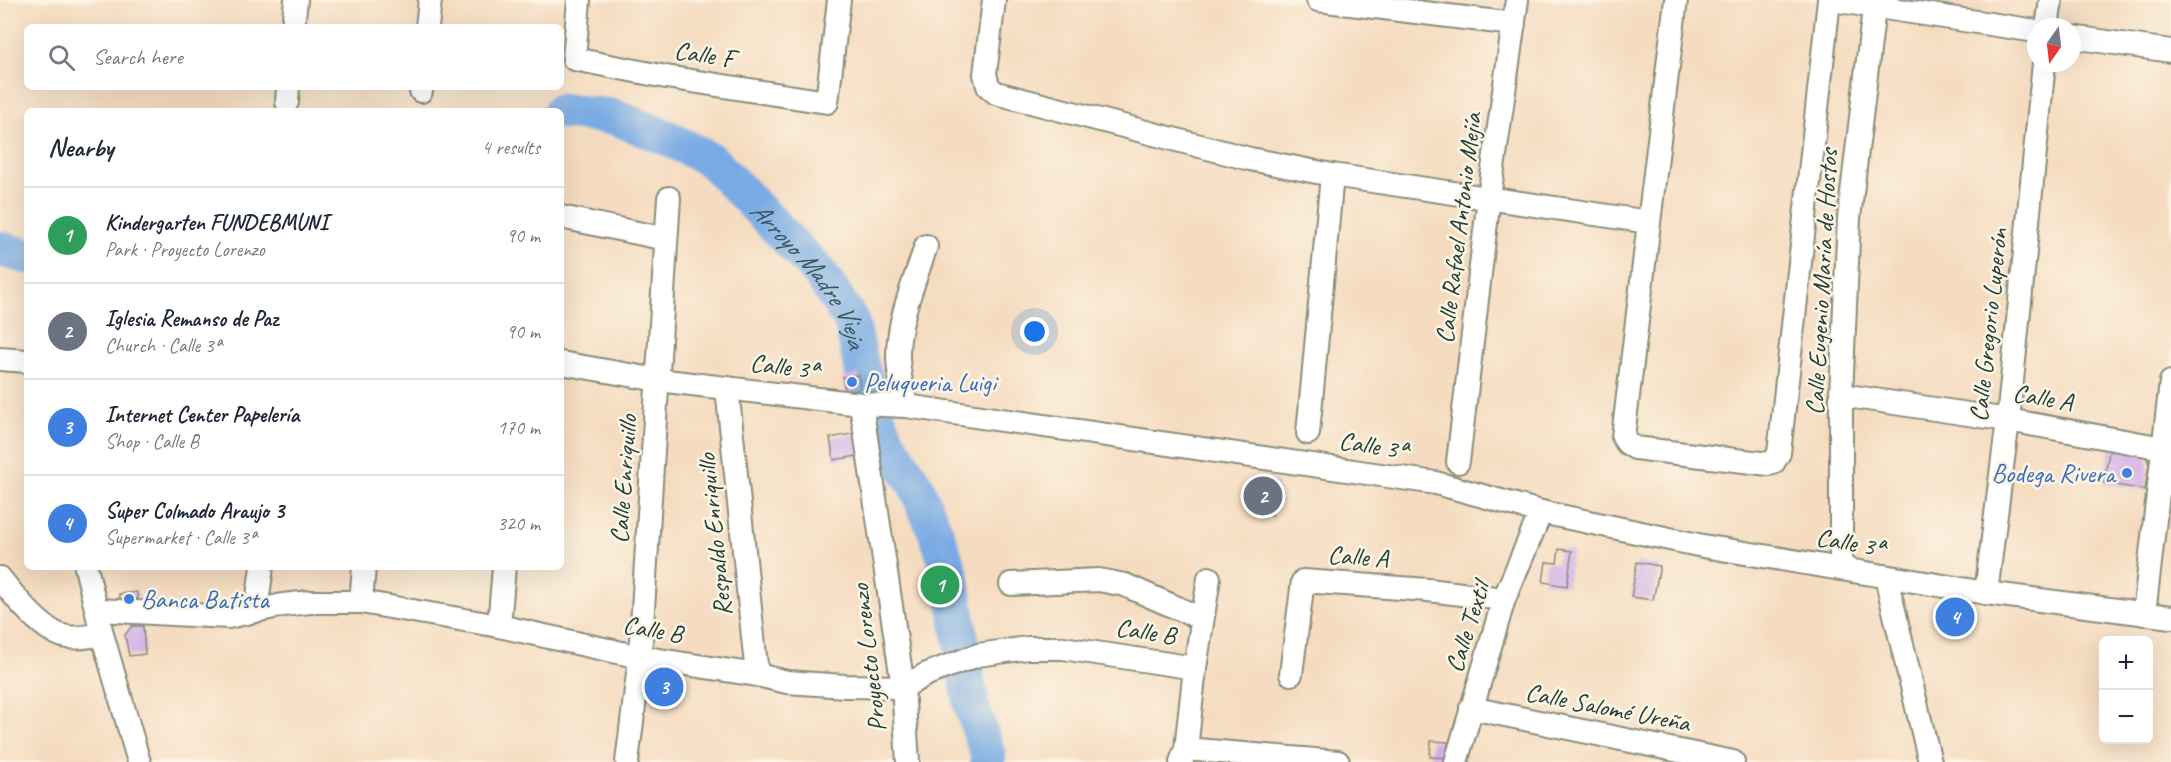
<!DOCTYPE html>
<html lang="en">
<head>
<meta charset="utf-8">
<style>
  body { margin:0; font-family:Caveat,sans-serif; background:#f2f2f3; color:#1f2937 }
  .controls { position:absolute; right:18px; bottom:18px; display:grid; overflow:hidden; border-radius:9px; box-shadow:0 6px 24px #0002 }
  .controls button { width:54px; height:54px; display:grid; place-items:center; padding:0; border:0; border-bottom:2px solid #e0e1e3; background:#fff; color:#1f2937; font:30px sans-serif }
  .compass { position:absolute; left:2027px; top:18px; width:54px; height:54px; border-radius:50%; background:#fff; box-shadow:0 6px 24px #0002; rotate:194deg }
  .you { position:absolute; left:1035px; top:332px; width:21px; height:21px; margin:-15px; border:4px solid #fff; border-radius:50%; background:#1a73e8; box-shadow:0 0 0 9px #1a73e833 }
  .badge { display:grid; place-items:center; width:39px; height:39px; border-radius:50%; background:#7c3aed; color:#fff; font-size:20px; font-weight:700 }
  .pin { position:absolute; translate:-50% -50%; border:3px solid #fff; box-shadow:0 2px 6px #0006 }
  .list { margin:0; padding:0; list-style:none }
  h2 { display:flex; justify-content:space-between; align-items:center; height:78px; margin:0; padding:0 24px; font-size:26px }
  h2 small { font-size:20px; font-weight:400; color:#747a83 }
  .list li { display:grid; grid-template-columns:39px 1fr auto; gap:18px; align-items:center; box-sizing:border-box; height:96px; padding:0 24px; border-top:2px solid #e0e1e3 }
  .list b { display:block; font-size:22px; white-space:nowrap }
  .list p { margin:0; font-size:20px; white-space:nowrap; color:#747a83 }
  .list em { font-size:20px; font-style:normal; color:#747a83 }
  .icon { flex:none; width:33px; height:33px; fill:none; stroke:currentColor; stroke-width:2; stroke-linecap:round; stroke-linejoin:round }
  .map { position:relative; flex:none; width:2171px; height:762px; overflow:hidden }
  .search { position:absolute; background:#fff; box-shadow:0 6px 24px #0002; left:24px; top:24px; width:540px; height:66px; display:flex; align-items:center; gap:15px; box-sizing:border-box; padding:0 21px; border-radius:9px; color:#747a83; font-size:22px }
  .panel { position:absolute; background:#fff; box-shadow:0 6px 24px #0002; left:24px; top:108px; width:540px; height:462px; border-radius:9px }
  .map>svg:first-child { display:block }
</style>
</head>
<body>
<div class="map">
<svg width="2171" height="762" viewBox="0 0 2171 762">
  <rect width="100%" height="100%" fill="#fcf5e5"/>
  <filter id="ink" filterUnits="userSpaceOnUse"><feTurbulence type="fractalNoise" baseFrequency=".0167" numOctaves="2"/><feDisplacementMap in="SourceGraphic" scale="12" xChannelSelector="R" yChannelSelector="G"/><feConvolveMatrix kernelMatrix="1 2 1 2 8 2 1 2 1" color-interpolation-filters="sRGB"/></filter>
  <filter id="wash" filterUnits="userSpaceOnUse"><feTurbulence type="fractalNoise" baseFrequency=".008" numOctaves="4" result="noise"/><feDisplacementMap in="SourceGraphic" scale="24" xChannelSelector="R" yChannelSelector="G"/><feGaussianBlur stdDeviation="1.35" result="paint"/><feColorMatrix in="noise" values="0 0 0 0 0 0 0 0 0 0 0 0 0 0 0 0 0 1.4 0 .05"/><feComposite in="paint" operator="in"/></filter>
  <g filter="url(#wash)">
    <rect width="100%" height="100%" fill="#f5dcc0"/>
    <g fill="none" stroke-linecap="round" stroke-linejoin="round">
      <!-- river -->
      <g stroke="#78aae3" stroke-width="36">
        <path id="s1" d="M561,111L614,117L670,139L712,161L819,272L851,320L861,364L873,406L887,440L916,486L938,538L951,575L971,705L988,755V762"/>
        <path d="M0,249L27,256"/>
      </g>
    </g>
    <g id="blocks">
      <!-- building -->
      <g fill="#d1b0e7">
        <path d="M859,375L860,387L846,397L843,377Z"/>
        <path d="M856,433L869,454L834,460L830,438Z"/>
        <path d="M2110,446L2144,452L2149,464L2145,490L2104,483Z"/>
        <path d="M1254,478L1278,482L1272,515L1249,511Z"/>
        <path d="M1559,549L1572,551L1567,586L1543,582L1546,562L1557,563Z"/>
        <path d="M1637,562L1660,566L1653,600L1631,597Z"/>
        <path d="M137,592L138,605L121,604L119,594Z"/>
        <path d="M1947,602L1969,606L1964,632L1942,628Z"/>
        <path d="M132,626H143L145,654L129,656L125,635Z"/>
        <path d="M664,671L672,673L668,700L657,698L660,676Z"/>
        <path d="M1431,741L1448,742V758L1430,757Z"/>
      </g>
    </g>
  </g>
  <g filter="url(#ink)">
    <use href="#blocks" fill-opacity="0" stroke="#8a8c7a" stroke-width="1.5"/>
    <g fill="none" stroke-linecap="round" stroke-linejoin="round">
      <!-- minor casing -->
      <g stroke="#8a8c7a" stroke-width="26">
        <g id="minor">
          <path d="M579,0L574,59L666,77L827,102L839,0"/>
          <path d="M994,0L985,74L988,86L996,93L1250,159L1332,175L1649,222"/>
          <path d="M1318,0L1514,24"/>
          <path d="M1676,0L1623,437L1627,443L1635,448L1769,464L1773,463L1779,453L1829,0"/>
          <path d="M1832,0L2036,31"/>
          <path d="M293,27L296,0"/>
          <path d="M427,27L430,0"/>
          <path d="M2047,27L2051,0"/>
          <path d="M2072,37L2171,51"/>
          <path d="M421,91V87"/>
          <path d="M287,102L288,87"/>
          <path d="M561,217L666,239"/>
          <path d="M0,359L27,361"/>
          <path d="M561,363L658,380L861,404L906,406L1436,483L1541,512L1703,546L1986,593L2171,617"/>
          <path d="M727,388L757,675"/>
          <path d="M1841,395L2008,420L2163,448"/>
          <path d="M861,404L903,687L908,762"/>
          <path d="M906,406C902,389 898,372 898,355C898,318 915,281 926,246"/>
          <path d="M1308,433L1332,175"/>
          <path d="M1458,462L1489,197L1517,0"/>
          <path d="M86,567L102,634L139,762"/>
          <path d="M1841,569V395L1849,218L1875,0"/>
          <path d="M1886,577L1930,762"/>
          <path d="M0,578C14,596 45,635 68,637C79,639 91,636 102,634"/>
          <path d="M1011,584L1099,580L1125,585L1202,619"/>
          <path d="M1986,593L2008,420L2044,63"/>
          <path d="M361,602L364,567"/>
          <path d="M98,610L228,617L283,605L310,602H361L499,626L640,657L757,675L787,682L845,686L903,687L927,674L978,655L1028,648H1063L1195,668"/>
          <path d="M256,610L262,567"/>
          <path d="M2144,614L2171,382"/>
          <path d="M499,626L504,567"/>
          <path d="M1291,674L1303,581L1428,590L1504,599"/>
          <path d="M1471,708L1733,762"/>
          <path d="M1186,749L1338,762"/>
          <path d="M627,762L640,657L669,198"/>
          <path d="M1181,762L1186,749L1195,668L1209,578"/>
          <path d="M1456,762L1504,599L1541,512"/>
        </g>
      </g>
      <!-- minor -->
      <use href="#minor" stroke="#fff" stroke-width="22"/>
    </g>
  </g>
  <!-- markers -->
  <g fill="#3f7fe0" stroke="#fcf5e5" stroke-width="2">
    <circle cx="852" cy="382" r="6"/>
    <circle cx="2127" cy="473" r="6"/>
    <circle cx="129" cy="599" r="6"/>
  </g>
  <g text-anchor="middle" stroke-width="5" stroke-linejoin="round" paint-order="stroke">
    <!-- street labels -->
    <g font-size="26" fill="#1f3d34" stroke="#fcf5e5">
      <text transform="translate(704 54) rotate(9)" y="9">Calle F</text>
      <text transform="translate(1458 228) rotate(-83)" y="9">Calle Rafael Antonio Mejía</text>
      <text transform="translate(1821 282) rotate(-87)" y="9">Calle Eugenio María de Hostos</text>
      <text transform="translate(1988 325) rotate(-84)" y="9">Calle Gregorio Luperón</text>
      <text transform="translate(784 366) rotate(7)" y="9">Calle 3ª</text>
      <text transform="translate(2043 397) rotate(10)" y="9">Calle A</text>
      <text transform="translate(1373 445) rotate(9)" y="9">Calle 3ª</text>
      <text transform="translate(623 479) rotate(-86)" y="9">Calle Enriquillo</text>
      <text transform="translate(714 535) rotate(-96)" y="9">Respaldo Enriquillo</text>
      <text transform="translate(1850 542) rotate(10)" y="9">Calle 3ª</text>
      <text transform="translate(1358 556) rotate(4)" y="9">Calle A</text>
      <text transform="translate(1467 627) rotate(-72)" y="9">Calle Textil</text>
      <text transform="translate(653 629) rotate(10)" y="9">Calle B</text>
      <text transform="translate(1146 631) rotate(9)" y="9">Calle B</text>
      <text transform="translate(868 658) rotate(-97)" y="9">Proyecto Lorenzo</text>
      <text transform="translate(1608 707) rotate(11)" y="9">Calle Salomé Ureña</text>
    </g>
    <!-- shop labels -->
    <g font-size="26" fill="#366cbe" stroke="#fcf5e5" text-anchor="start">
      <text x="864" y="391">Peluqueria Luigi</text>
      <text x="2115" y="482" text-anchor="end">Bodega Rivera</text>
      <text x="141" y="608">Banca Batista</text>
    </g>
    <!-- water labels -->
    <g font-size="27" font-style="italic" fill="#355860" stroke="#fcf5e5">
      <text dy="9" stroke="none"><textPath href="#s1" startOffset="312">Arroyo Madre Vieja</textPath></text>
    </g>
  </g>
</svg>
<div class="controls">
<button>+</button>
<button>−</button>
</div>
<svg class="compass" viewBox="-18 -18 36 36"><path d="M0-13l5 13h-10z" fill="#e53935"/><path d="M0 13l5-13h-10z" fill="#747a83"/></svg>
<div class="you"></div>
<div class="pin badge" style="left:940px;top:585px;background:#2e9e5b">1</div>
<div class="pin badge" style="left:1263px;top:496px;background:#6b7280">2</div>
<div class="pin badge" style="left:664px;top:687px;background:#3f7fe0">3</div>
<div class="pin badge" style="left:1955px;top:617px;background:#3f7fe0">4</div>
<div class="search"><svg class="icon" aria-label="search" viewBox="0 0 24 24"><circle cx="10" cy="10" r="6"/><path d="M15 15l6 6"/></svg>Search here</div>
<section class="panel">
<h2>Nearby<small>4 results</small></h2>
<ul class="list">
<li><span class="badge" style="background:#2e9e5b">1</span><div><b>Kindergarten FUNDEBMUNI</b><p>Park · Proyecto Lorenzo</p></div><em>90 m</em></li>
<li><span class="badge" style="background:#6b7280">2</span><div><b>Iglesia Remanso de Paz</b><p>Church · Calle 3ª</p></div><em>90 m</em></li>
<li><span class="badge" style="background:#3f7fe0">3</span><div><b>Internet Center Papelería</b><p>Shop · Calle B</p></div><em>170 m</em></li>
<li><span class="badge" style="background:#3f7fe0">4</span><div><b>Super Colmado Araujo 3</b><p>Supermarket · Calle 3ª</p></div><em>320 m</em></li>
</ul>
</section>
</div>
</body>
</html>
